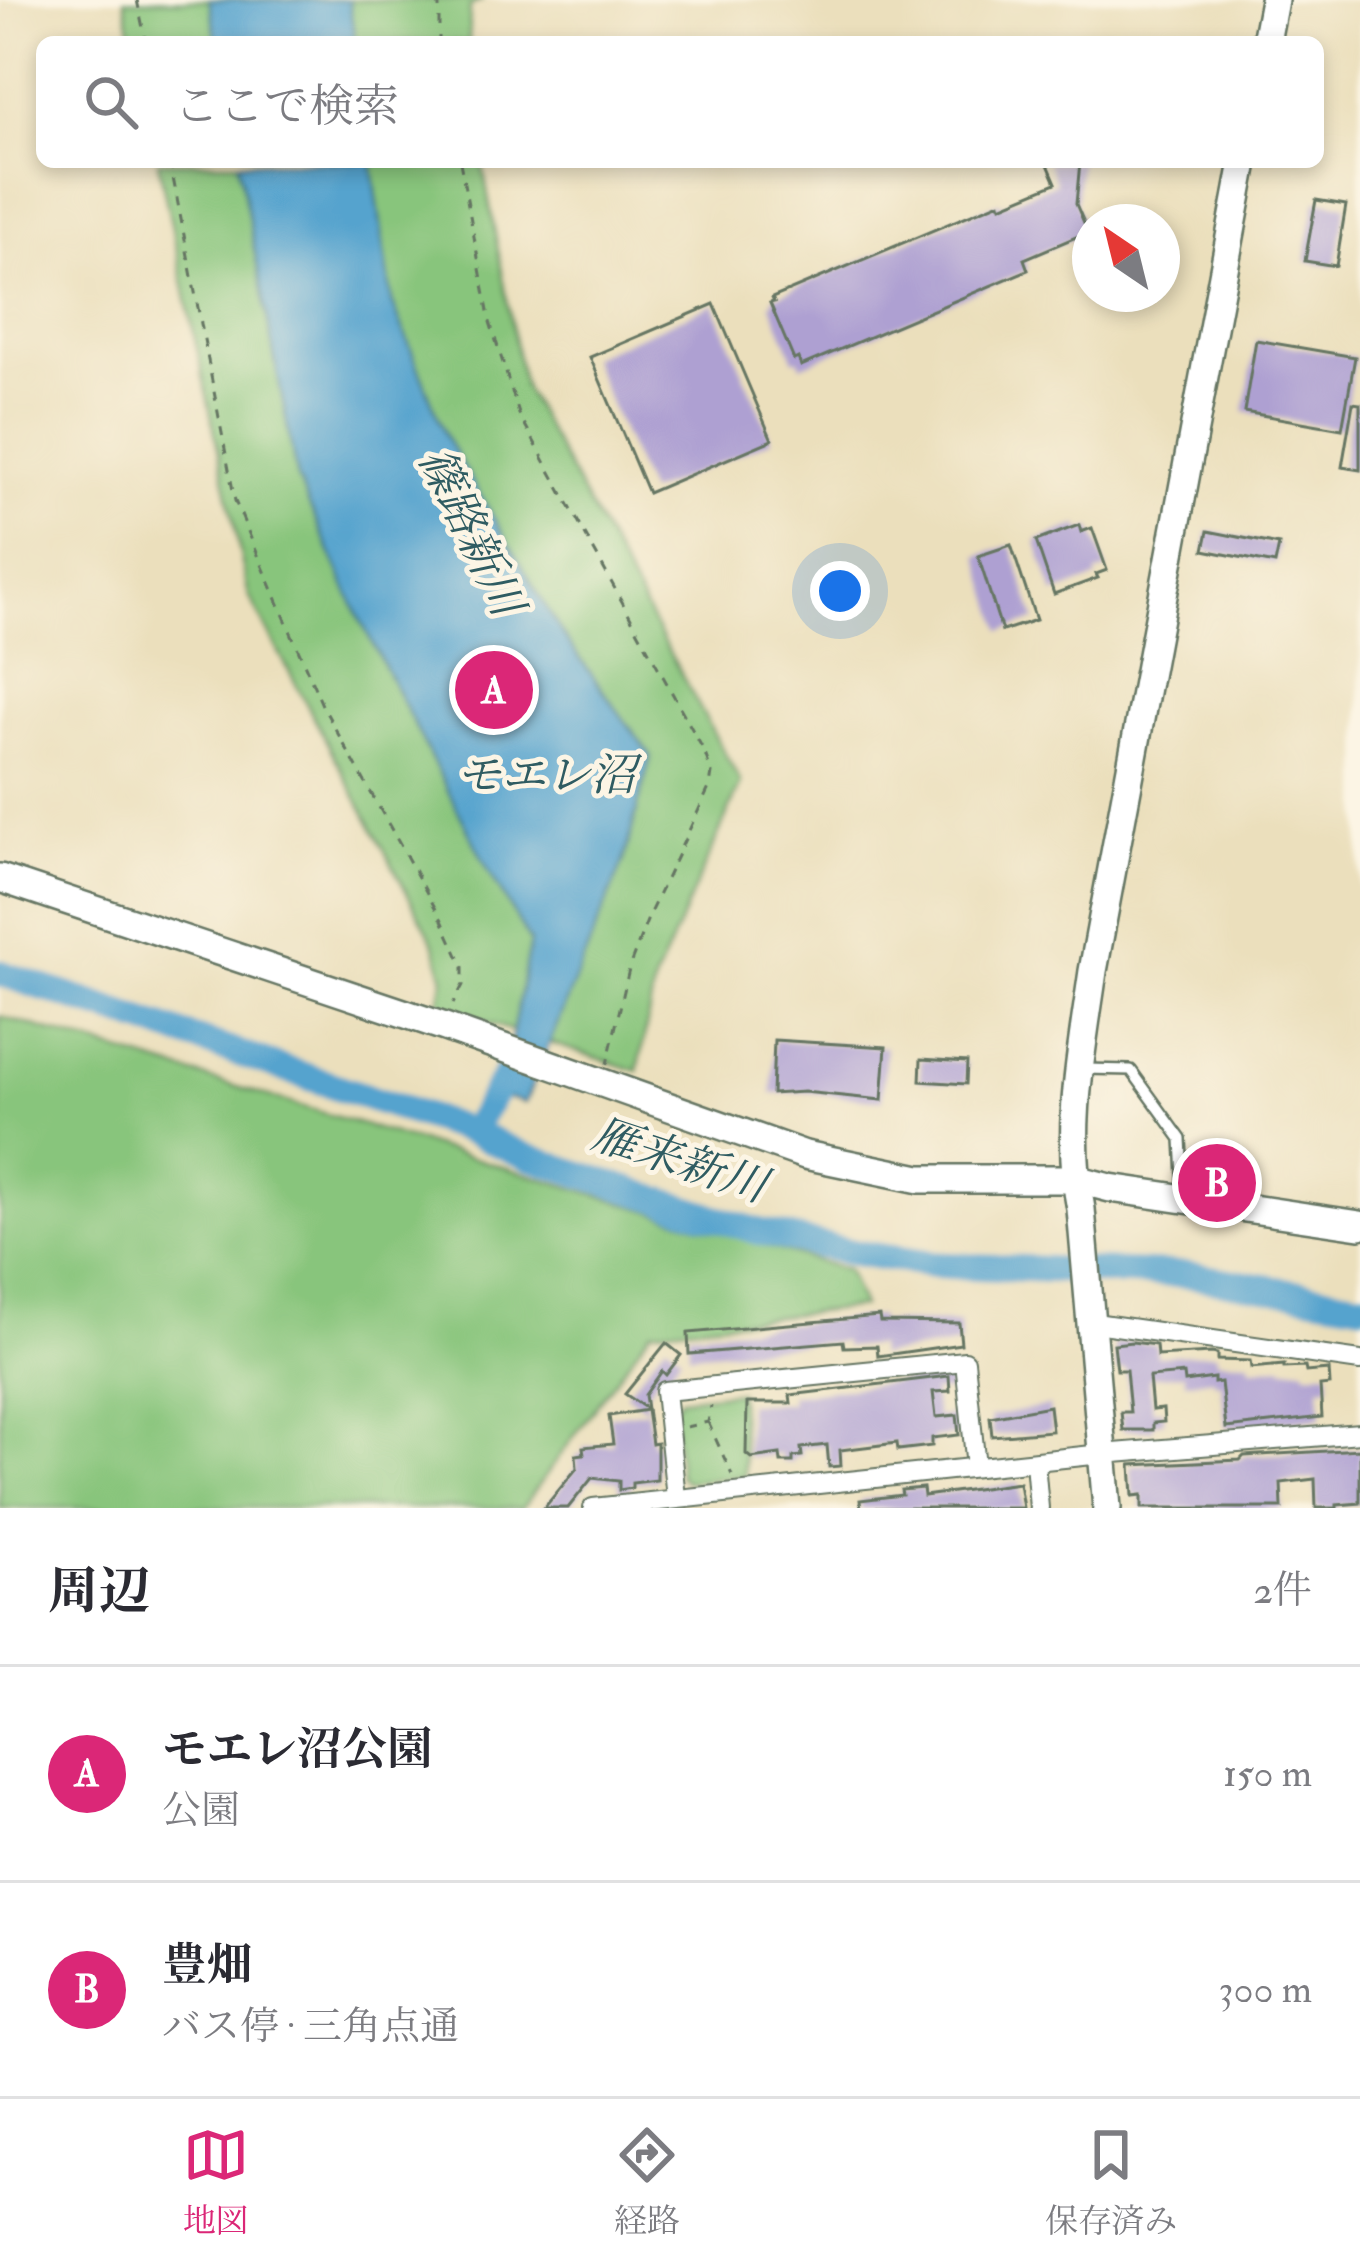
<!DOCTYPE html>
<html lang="ja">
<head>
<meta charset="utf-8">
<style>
  body { margin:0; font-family:"IM FELL Double Pica","Noto Serif JP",serif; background:#f2f2f3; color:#2b2b33 }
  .compass { position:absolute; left:1072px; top:204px; width:108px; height:108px; border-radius:50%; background:#fff; box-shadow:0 6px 18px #0003; rotate:325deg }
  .you { position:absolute; left:840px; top:591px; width:42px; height:42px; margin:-30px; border:9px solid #fff; border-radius:50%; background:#1a73e8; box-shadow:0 0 0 18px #1a73e833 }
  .badge { display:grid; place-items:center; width:78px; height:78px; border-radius:50%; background:#db2777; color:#fff; font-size:39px; font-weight:700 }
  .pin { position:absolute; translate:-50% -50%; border:6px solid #fff; box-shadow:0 3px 12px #0006 }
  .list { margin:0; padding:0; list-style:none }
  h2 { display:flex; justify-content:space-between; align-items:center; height:156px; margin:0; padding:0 48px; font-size:51px }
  h2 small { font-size:39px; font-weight:400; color:#7c7c81 }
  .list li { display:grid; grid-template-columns:78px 1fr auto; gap:36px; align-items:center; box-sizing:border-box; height:216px; padding:0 48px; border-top:3px solid #e1e1e2 }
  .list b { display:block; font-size:45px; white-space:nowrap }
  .list p { margin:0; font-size:39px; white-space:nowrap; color:#7c7c81 }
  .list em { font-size:39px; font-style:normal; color:#7c7c81 }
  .icon { flex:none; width:66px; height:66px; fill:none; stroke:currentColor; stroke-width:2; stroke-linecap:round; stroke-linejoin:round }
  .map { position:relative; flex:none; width:1360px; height:1508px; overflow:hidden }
  .search { position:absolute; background:#fff; box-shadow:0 6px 18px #0003; left:36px; right:36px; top:36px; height:132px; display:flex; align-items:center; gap:30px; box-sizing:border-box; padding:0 42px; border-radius:18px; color:#7c7c81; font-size:45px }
  .sheet { height:588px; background:#fff }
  nav { display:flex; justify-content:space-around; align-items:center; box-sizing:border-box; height:168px; border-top:3px solid #e1e1e2; background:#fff; font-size:33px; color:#7c7c81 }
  nav a { display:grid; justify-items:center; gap:6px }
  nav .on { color:#db2777 }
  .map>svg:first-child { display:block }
</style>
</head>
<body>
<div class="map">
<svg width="1360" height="1508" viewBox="0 0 1360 1508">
  <rect width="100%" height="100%" fill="#fcf5e5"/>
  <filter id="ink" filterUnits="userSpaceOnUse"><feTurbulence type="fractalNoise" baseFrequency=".00833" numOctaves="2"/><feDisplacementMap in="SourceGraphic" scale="24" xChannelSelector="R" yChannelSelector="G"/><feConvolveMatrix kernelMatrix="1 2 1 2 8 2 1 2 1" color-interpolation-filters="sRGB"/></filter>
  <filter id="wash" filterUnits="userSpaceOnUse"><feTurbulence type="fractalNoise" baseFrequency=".004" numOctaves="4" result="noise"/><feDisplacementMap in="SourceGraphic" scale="48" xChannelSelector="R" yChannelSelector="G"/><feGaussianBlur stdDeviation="2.7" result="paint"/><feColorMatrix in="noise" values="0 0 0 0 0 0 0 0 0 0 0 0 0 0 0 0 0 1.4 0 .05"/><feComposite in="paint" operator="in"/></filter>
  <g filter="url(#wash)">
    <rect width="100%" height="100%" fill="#ebdfbc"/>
    <!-- green -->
    <g fill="#88c57b" stroke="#548158" stroke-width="3">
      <path d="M124,0H483L470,6L469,42H133Z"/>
      <path d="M158,162H482L523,386L741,783L655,979L638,1071L438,1007L444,978L435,945L249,596Z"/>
      <path d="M0,1016L847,1270L862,1307L651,1330L522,1508H0Z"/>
      <path d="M738,1392L745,1476L686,1482L679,1476L673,1408L681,1398Z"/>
    </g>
    <!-- water -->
    <g fill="#54a3ce" stroke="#3a7081" stroke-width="3">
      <path d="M209,0H349L355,42H217Z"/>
      <path d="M238,162H372L392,301L446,437L562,634L651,756L624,860L525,1103L500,1096L530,942L489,871L362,623L297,478Z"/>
    </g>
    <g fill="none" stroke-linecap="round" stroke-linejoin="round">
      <!-- river -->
      <g stroke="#54a3ce" stroke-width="27">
        <path d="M0,973L471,1132L528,1157L757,1231L850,1252L936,1265L1189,1275L1360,1303"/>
        <path d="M471,1132L521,1049"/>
      </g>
    </g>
    <g id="blocks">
      <!-- building -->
      <g fill="#aea0d2">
        <path d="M1047,162H1080L1076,204L1088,232L1024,259L1028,270L801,366L798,358L794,360L770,303L774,302L772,298L1000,202L1001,206L1056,183Z"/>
        <path d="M1316,200L1346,205L1336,266L1305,261Z"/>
        <path d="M714,304L772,440L648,493L590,357Z"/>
        <path d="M1256,340L1355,357L1342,429L1244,412Z"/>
        <path d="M1353,403L1360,404V470L1342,467Z"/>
        <path d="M1079,525L1081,532L1092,528L1107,570L1096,574L1098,578L1054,594L1036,541Z"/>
        <path d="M1208,531L1279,545L1275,564L1204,550Z"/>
        <path d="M1011,545L1036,620L1002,631L978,556Z"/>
        <path d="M774,1040L886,1047L882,1100L804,1092L772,1094Z"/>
        <path d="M921,1059L967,1062L966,1084L920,1081Z"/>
        <path d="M879,1316L880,1322L959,1323L961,1344L878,1356L877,1346L844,1347L843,1341L689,1354L688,1333Z"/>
        <path d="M1132,1342L1156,1345L1157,1356L1212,1353L1217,1354V1360L1250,1361L1251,1368L1284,1365V1368L1305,1367L1306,1372L1329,1370L1330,1385L1320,1386L1322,1417L1226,1428L1221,1382L1214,1383V1378L1185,1382L1184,1374L1149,1377L1152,1410L1163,1409L1164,1422L1153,1423V1430H1123L1121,1412H1130L1126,1370H1117L1114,1344Z"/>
        <path d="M666,1343L681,1355L666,1375L662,1371L645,1395L647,1409L625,1394Z"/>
        <path d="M949,1376L950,1391L933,1392L936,1417L957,1415L959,1435L932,1438V1446L898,1450L897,1443L840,1450L841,1466L829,1467L827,1445L801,1448L802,1456L793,1457V1462H781L780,1454L751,1458L746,1454L747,1403H791L790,1395Z"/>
        <path d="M1049,1406L1052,1431L992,1436L990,1417Z"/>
        <path d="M647,1410L652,1444L657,1443V1480L632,1483V1488L619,1490V1481L592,1478L568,1508H544L577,1468L576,1455L584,1454L583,1447L613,1444L609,1416Z"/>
        <path d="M1360,1449V1503L1337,1505V1508H1316L1315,1479L1281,1483L1282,1508H1142V1495L1133,1496L1131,1465L1240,1460L1244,1456Z"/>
        <path d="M1019,1483L1023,1508H861L860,1500L902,1495L901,1490L923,1488L924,1496Z"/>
      </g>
    </g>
  </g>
  <g filter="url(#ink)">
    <use href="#blocks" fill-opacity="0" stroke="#667664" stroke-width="3"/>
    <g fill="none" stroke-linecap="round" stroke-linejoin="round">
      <!-- lane casing -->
      <g stroke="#667664" stroke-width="14">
        <path id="lane" d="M1085,1069L1131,1070L1181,1139L1184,1194"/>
      </g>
      <!-- street casing -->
      <g stroke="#667664" stroke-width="22">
        <g id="street">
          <path d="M1088,1322L1360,1361"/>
          <path d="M1035,1462L1039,1508"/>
          <path d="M676,1498L665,1391L965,1361L976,1467"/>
          <path d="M593,1508L1102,1454L1360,1433"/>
        </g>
      </g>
      <!-- secondary casing -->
      <g stroke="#667664" stroke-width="32">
        <g id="secondary">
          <path d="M1266,42L1274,0"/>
          <path d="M0,878L442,1026L805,1155L920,1179H1075L1110,1188L1360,1225"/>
          <path d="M1107,1508L1081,1209C1065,1131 1082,1049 1093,971L1244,162"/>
        </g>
      </g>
      <!-- path -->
      <g stroke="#667664" stroke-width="3" stroke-dasharray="9 9" stroke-linecap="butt">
        <path d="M137,0L146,42"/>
        <path d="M439,0V42"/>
        <path d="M170,162L235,501L322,705L442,920L463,967V985L453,1004"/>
        <path d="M460,162L490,322L519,414L704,751L712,773L710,786L650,913L630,965L607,1064"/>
        <path d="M708,1422L732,1475"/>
        <path d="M686,1427L708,1422L711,1406"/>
      </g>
      <!-- lane -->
      <use href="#lane" stroke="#fff" stroke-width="9"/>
      <!-- street -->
      <use href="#street" stroke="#fff" stroke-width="18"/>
      <!-- secondary -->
      <use href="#secondary" stroke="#fff" stroke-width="27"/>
    </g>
  </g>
  <g text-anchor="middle" stroke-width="10" stroke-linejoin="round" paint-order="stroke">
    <!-- water labels -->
    <g font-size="45" font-style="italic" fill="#2f5c62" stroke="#fcf5e5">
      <text transform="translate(472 531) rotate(64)" y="16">篠路新川</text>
      <text x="546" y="790">モエレ沼</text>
      <text transform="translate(680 1159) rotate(18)" y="16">雁来新川</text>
    </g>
  </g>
</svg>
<svg class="compass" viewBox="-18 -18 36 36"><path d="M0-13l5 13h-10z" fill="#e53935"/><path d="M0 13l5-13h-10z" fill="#7c7c81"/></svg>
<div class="you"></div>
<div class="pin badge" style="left:494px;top:690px">A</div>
<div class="pin badge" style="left:1217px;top:1183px">B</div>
<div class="search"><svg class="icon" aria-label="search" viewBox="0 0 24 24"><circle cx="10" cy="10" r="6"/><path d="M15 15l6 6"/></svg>ここで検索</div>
</div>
<section class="sheet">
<h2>周辺<small>2件</small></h2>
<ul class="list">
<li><span class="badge">A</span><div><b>モエレ沼公園</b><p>公園</p></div><em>150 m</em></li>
<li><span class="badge">B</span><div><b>豊畑</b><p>バス停 · 三角点通</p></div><em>300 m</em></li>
</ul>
</section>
<nav>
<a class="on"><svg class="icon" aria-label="map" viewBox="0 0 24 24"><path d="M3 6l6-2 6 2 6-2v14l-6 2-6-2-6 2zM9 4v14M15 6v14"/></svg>地図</a>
<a><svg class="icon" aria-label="directions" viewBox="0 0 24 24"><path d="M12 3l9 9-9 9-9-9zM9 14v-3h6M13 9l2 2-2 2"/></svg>経路</a>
<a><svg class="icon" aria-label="saved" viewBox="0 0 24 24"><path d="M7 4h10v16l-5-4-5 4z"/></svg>保存済み</a>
</nav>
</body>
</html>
